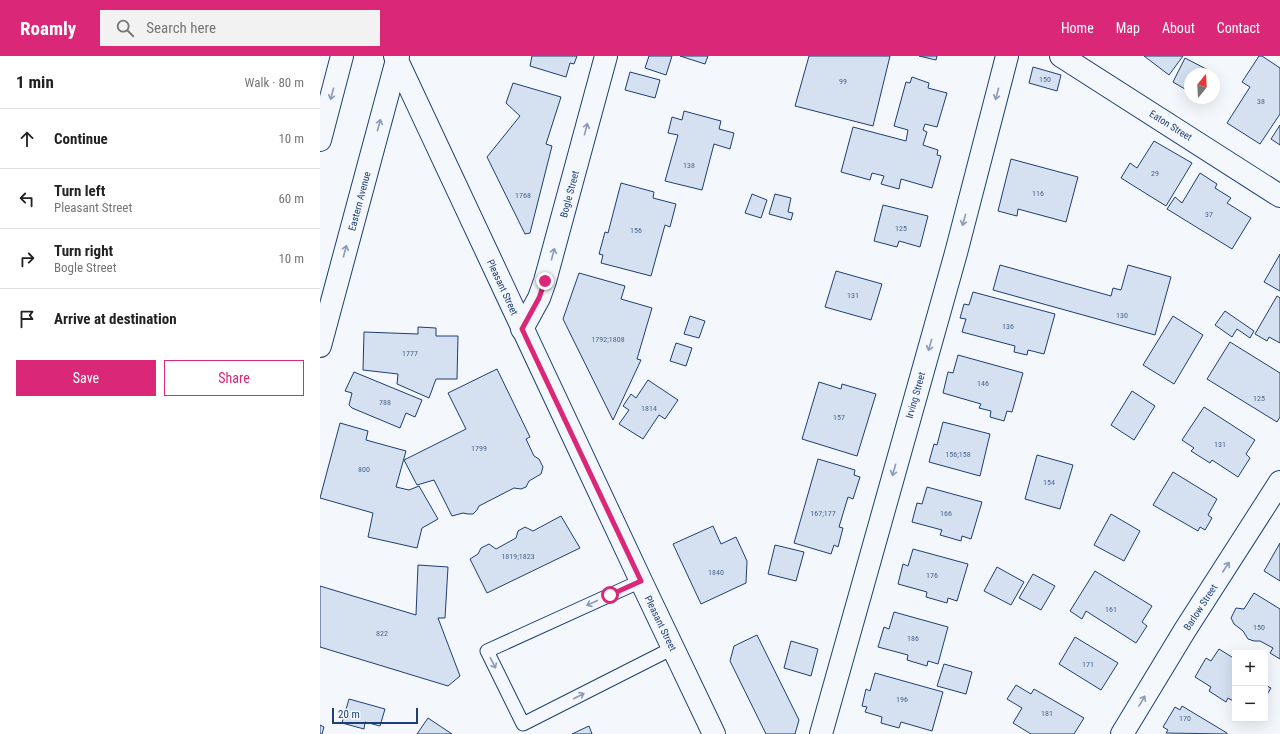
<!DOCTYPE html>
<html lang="en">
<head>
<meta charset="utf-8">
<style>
  body { margin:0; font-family:"Roboto Condensed",sans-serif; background:#f2f2f2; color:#222 }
  .controls { position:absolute; right:12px; bottom:12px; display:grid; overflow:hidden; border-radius:0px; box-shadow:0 4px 16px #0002 }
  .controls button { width:36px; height:36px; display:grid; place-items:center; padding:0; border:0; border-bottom:1px solid #e0e0e0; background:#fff; color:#222; font:20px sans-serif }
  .compass { position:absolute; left:864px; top:12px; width:36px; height:36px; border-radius:50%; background:#fff; box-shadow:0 4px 16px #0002; rotate:18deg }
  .scale { position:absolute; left:12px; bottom:10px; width:86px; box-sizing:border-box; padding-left:4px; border:2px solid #1d3f73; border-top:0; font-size:11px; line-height:14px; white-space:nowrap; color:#1d3f73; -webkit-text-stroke:3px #f4f7fb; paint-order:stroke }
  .stop { position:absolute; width:12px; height:12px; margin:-9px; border:3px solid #db2777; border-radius:50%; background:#fff }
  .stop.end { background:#db2777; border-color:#fff; box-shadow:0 1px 4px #0008 }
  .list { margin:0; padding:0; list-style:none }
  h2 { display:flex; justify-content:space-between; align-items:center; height:52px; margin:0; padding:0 16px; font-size:17px }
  h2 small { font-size:13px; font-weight:400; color:#767676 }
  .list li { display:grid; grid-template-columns:26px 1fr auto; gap:12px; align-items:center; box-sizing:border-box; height:60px; padding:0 16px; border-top:1px solid #e0e0e0 }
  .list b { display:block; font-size:15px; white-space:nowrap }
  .list p { margin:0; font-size:13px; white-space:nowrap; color:#767676 }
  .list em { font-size:13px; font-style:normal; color:#767676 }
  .actions { display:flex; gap:8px; padding:12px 16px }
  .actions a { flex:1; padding:9px 0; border:1px solid #db2777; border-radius:0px; text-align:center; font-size:14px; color:#db2777 }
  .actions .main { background:#db2777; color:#fff }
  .icon { flex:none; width:22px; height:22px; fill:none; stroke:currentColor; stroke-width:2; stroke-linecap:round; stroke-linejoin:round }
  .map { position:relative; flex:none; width:960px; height:678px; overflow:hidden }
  header { display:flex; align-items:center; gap:24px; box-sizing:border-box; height:56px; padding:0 20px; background:#db2777; color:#fff }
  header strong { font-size:19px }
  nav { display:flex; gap:22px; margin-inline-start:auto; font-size:14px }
  .search { width:280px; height:36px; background:#f2f2f2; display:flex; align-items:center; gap:10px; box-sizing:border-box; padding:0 14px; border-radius:0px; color:#767676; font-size:15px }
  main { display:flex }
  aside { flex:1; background:#fff }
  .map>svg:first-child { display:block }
</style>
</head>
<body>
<header>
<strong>Roamly</strong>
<div class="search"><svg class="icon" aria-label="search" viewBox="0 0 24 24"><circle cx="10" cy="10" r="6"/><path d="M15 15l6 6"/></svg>Search here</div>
<nav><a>Home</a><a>Map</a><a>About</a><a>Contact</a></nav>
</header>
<main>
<aside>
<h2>1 min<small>Walk · 80 m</small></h2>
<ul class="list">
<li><svg class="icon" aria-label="ahead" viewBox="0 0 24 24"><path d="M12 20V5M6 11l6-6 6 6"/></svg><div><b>Continue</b></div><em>10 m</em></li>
<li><svg class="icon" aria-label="left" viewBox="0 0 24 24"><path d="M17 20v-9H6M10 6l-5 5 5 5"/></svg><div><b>Turn left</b><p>Pleasant Street</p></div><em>60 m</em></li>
<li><svg class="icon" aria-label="right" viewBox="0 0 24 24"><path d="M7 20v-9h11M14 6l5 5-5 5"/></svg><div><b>Turn right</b><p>Bogle Street</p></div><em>10 m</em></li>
<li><svg class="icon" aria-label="arrive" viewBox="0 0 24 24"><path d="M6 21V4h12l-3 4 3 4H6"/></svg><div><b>Arrive at destination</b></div></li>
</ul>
<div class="actions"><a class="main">Save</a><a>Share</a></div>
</aside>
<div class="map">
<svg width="960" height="678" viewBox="0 0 960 678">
  <rect width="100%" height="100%" fill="#f4f7fb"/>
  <!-- building -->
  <g fill="#d5e0f0" stroke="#1d3f73">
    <path d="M212,0H257L254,8L250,7L246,21L210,10Z"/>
    <path d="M329,0H352L346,19L325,12Z"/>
    <path d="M360,0H388L385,8Z"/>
    <path d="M489,0H570L553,70L475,50Z"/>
    <path d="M599,0H617L616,4Z"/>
    <path d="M824,0H863L849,19Z"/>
    <path d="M939,0H942L960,12V58L940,88L907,67L930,31L922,26Z"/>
    <path d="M865,2L888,14L886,18H870V36L853,26Z"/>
    <path d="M713,11L741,19L737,35L709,27Z"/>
    <path d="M310,16L340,24L335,42L305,34Z"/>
    <path d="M592,21L609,27L608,32L627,37L617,71L605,68L603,74L607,76L603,89L618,94L617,99L621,100L612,132L581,123L579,133L561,128L564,120L552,117L550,124L521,116L533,71L586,85L588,74L574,70L586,26L590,27Z"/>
    <path d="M193,27L241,41L226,88L232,90L210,177L205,178L167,101L200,60L186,47Z"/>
    <path d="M364,55L401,65L399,73L414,77L410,93L394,88L382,134L345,125L358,79L348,77L352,61L362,64Z"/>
    <path d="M960,69V89L951,83Z"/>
    <path d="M834,85L872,107L846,150L801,122L810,107L817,112Z"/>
    <path d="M691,103L758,121L746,166L698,153L697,160L678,155Z"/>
    <path d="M880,117L897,128L895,132L911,142L907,147L931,162L912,193L847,153L855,141L862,147Z"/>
    <path d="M301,127L334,136L333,142L356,148L350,171L345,169L331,220L281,207L283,199L279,198L285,176L288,177Z"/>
    <path d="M432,138L447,144L441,162L425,157Z"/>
    <path d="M455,138L471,142L468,156L473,157L471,164L449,158Z"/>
    <path d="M563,149L608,160L600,191L579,185L577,191L554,185Z"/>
    <path d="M960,198V235L944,226Z"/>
    <path d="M680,209L791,240L793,232L801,234L808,209L851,221L835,279L673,234Z"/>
    <path d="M516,215L562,228L551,264L505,251Z"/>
    <path d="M259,217L305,230L301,243L332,252L317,303L321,304L293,364L243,263Z"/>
    <path d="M653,236L735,258L724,298L708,294L707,299L694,296L695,290L642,276L646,263L640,262L644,248L649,249Z"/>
    <path d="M957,240L960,242V287L949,281L947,285L935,278Z"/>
    <path d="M905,255L934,275L930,282L917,273L912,281L895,269Z"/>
    <path d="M370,260L385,265L379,282L364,278Z"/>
    <path d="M853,260L883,279L854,328L823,309Z"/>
    <path d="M98,271L116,272V280H138L137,323H116L109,342L77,328L78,318L43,314L44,276L98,278Z"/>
    <path d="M910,286L960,317V361L957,366L887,323Z"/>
    <path d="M356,287L372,292L366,310L350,305Z"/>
    <path d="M638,299L703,317L692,356L687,355L684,365L670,361L671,355L659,352L661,348L623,337L628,316L633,317Z"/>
    <path d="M177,313L210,381L206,383L214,400L219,403L223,411L221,418L209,425L206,431L201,433L194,432L159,450L157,454L153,458H148L143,457L132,460L114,424L97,429L84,404L146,373L128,337Z"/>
    <path d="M34,316L102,344L95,361L86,357L80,372L32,352L29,349L32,337L25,335Z"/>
    <path d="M328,324L358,344L345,363L339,359L323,383L299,368L309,354L303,350L311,338L316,342Z"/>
    <path d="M499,326L521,333L522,328L556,338L537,400L482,383Z"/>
    <path d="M812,335L835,350L814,384L791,369Z"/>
    <path d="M884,351L935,384L926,398L930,402L918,421L892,404L890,407L871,395L874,392L862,384Z"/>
    <path d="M623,366L670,378L660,420L609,406L614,388L617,389Z"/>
    <path d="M20,367L48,375L46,384L86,395L76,431L89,434L99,430L118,463L102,472L97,492L48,481L53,457L0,442Z"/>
    <path d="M717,399L753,409L740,453L705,443Z"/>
    <path d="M498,403L535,414L534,419L540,421L533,443L528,441L519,471L523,472L518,491L514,489L511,498L474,487Z"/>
    <path d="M853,416L897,443L888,459L892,462L885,474L880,471L878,475L833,449Z"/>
    <path d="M607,431L662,446L651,483L642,480L641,485L620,479L622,474L592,466L597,447L602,448Z"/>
    <path d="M791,458L820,475L804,505L774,489Z"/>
    <path d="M241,460L260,492L167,537L150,503L158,498L161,492L169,488L176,493L196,482L198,475L205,471L213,475Z"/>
    <path d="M393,470L401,488L416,481L427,505L426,527L381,548L353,488Z"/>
    <path d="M960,487V525L944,515Z"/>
    <path d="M455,489L484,496L476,525L448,518Z"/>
    <path d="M593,493L648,508L637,545L628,542L627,547L606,541L607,536L578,528L583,508L588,510Z"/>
    <path d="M98,509L128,511L125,562H118L140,620L128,630L0,591V530L96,559Z"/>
    <path d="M677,511L704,526L691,549L664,535Z"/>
    <path d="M775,515L832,550L822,566L827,570L816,587L766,555L762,563L750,555Z"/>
    <path d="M713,518L735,530L721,554L699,542Z"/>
    <path d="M934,537L960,553V603L950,597L953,592L940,585H934L928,583L923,575L914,568L911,562L916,552L924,553Z"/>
    <path d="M574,556L628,571L618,608L608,605L607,610L587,604L588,599L558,591L564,571L569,573Z"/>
    <path d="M437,579L479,664L475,678H446L410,605L414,590Z"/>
    <path d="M755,581L798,607L781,634L739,608Z"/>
    <path d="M471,585L498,593L491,620L464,612Z"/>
    <path d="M899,593L915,603V646L908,642L906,646L889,635L891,631L875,621L886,602L891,605Z"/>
    <path d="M624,608L652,616L646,638L617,630Z"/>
    <path d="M555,617L623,636L612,675L581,666L579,672L561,667L562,661L545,656L547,651L542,650L546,633L550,635Z"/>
    <path d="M696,629L711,638L714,633L764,662L754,678H711L693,667L702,652L687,643Z"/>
    <path d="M945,629L951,632L945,642Z"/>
    <path d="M29,643L65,653L60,670L45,666L44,673L22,667Z"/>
    <path d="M862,650L907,677V678L846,677L848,674L843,671L855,651L860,654Z"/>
    <path d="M108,662L132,678H97Z"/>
    <path d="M0,669L4,671L2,678H0Z"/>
    <path d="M269,670L272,678H252Z"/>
  </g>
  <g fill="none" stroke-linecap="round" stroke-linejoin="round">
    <!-- lane casing -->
    <g stroke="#1d3f73" stroke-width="15">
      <path id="lane" d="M321,525L167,595L203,668L353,592"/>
    </g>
    <!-- street casing -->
    <g stroke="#1d3f73" stroke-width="24">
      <g id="street">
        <path d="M741,0L960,140"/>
        <path d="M202,273L219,242L225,225L286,0"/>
        <path d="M501,678L636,197L687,0"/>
        <path d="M802,678L865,574L960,426"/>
      </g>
    </g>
    <!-- secondary casing -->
    <g stroke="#1d3f73" stroke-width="24">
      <path id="secondary" d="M75,0L321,525L394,678"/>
    </g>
    <!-- primary casing -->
    <g stroke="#1d3f73" stroke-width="24">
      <g id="primary">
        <path d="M0,84L22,0"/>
        <path d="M0,290L78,0"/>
      </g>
    </g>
    <!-- lane -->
    <use href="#lane" stroke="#f4f7fb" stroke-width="13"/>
    <!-- street -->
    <use href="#street" stroke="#f4f7fb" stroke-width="22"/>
    <!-- secondary -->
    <use href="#secondary" stroke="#f4f7fb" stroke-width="22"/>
    <!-- primary -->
    <use href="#primary" stroke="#f4f7fb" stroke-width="22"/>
  </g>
  <!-- one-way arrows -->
  <defs><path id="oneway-shaft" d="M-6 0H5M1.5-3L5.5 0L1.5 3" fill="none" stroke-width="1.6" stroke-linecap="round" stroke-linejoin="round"/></defs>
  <g stroke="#889bb7">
    <use href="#oneway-shaft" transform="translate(12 38) rotate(105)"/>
    <use href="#oneway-shaft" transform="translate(677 38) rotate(105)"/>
    <use href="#oneway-shaft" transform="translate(59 69) rotate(-75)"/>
    <use href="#oneway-shaft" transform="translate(266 73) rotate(-75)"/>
    <use href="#oneway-shaft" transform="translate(644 164) rotate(105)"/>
    <use href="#oneway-shaft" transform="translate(25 195) rotate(-75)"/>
    <use href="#oneway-shaft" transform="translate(233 198) rotate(-75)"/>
    <use href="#oneway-shaft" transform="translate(610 289) rotate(106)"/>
    <use href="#oneway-shaft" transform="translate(574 414) rotate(106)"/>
    <use href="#oneway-shaft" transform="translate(906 511) rotate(-57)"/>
    <use href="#oneway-shaft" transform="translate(272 547) rotate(156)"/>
    <use href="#oneway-shaft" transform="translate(173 607) rotate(63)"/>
    <use href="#oneway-shaft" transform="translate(259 640) rotate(-27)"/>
    <use href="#oneway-shaft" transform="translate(822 645) rotate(-59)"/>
  </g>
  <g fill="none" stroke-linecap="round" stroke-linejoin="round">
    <!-- route -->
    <path stroke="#db2777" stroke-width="5" d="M225,225L219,242L202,273L321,525L290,539"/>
  </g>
  <g text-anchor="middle" stroke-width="3" stroke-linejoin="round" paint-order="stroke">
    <!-- number labels -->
    <g font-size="8" fill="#4b6792">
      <text x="725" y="26">150</text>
      <text x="523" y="28">99</text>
      <text x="941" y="48">38</text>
      <text x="369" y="112">138</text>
      <text x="835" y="120">29</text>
      <text x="718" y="140">116</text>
      <text x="203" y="142">1768</text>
      <text x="889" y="161">37</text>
      <text x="581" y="175">125</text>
      <text x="316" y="177">156</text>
      <text x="533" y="242">131</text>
      <text x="802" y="262">130</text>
      <text x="688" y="273">136</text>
      <text x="288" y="286">1792;1808</text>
      <text x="90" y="300">1777</text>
      <text x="663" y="330">146</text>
      <text x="939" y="345">125</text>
      <text x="65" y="349">788</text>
      <text x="329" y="355">1814</text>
      <text x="519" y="364">157</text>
      <text x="900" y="391">131</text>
      <text x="159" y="395">1799</text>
      <text x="638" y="401">156;158</text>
      <text x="44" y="416">800</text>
      <text x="729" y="429">154</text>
      <text x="503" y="460">167;177</text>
      <text x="626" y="460">166</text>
      <text x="198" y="503">1819;1823</text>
      <text x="396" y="519">1840</text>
      <text x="612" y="522">176</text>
      <text x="791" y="556">161</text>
      <text x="939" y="574">150</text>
      <text x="62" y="580">822</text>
      <text x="593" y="585">186</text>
      <text x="768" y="611">171</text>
      <text x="582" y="646">196</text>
      <text x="727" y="660">181</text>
      <text x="865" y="665">170</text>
    </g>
    <!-- street labels -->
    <g font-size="10" fill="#1d3f73" stroke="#f4f7fb">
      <text transform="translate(851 69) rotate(32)" y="4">Eaton Street</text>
      <text transform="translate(249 138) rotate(-75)" y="4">Bogle Street</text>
      <text transform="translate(39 145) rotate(-75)" y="4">Eastern Avenue</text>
      <text transform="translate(183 231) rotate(65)" y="4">Pleasant Street</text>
      <text transform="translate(595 339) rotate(-74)" y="4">Irving Street</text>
      <text transform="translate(880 551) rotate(-57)" y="4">Barlow Street</text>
      <text transform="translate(341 567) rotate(64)" y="4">Pleasant Street</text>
    </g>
  </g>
</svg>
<div class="controls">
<button>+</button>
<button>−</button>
</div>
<svg class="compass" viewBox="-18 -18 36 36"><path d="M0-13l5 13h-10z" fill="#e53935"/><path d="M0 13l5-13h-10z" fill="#767676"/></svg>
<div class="scale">20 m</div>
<div class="stop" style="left:290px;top:539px"></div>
<div class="stop end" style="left:225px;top:225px"></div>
</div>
</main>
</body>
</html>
